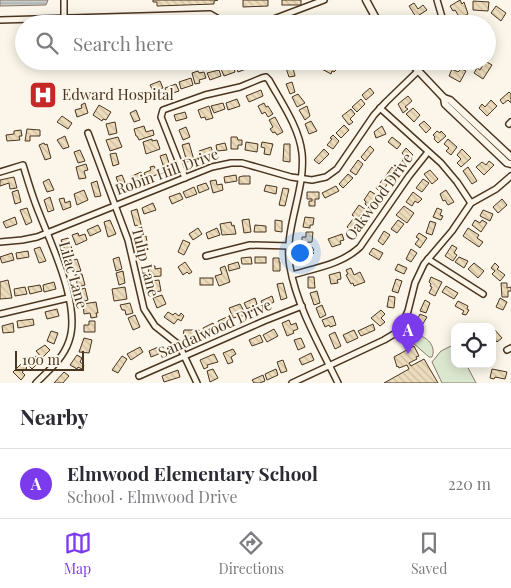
<!DOCTYPE html>
<html lang="en">
<head>
<meta charset="utf-8">
<style>
  body { margin:0; font-family:"Playfair Display",serif; background:#f7f7f7; color:#2b2b33 }
  .controls { position:absolute; right:15px; bottom:15px; display:grid; overflow:hidden; border-radius:10px; box-shadow:0 2px 12px #0003 }
  .controls button { width:45px; height:45px; display:grid; place-items:center; padding:0; border:0; border-bottom:1px solid #e1e1e2; background:#fff; color:#2b2b33; font:25px sans-serif }
  .scale { position:absolute; left:15px; bottom:12px; width:69px; box-sizing:border-box; padding-left:5px; border:2px solid #4a3520; border-top:0; font-size:14px; line-height:18px; white-space:nowrap; color:#4a3520; -webkit-text-stroke:4px #fbf6e9; paint-order:stroke }
  .you { position:absolute; left:299px; top:252px; width:18px; height:18px; margin:-12px; border:4px solid #fff; border-radius:50%; background:#1a73e8; box-shadow:0 0 0 8px #1a73e833 }
  .badge { display:grid; place-items:center; width:32px; height:32px; border-radius:50%; background:#7c3aed; color:#fff; font-size:16px; font-weight:700 }
  .pin { position:absolute; translate:-50% -41px; filter:drop-shadow(0 1px 2px #0008) }
  .pin::after { content:''; position:absolute; top:26px; width:18px; height:15px; background:inherit; clip-path:polygon(0 0,100% 0,50% 100%) }
  .list { margin:0; padding:0; list-style:none }
  h2 { display:flex; justify-content:space-between; align-items:center; height:65px; margin:0; padding:0 20px; font-size:21px }
  h2 small { font-size:16px; font-weight:400; color:#7c7c81 }
  .list li { display:grid; grid-template-columns:32px 1fr auto; gap:15px; align-items:center; box-sizing:border-box; height:70px; padding:0 20px; border-top:1px solid #e1e1e2 }
  .list b { display:block; font-size:19px; white-space:nowrap }
  .list p { margin:0; font-size:16px; white-space:nowrap; color:#7c7c81 }
  .list em { font-size:16px; font-style:normal; color:#7c7c81 }
  .icon { flex:none; width:28px; height:28px; fill:none; stroke:currentColor; stroke-width:2; stroke-linecap:round; stroke-linejoin:round }
  .map { position:relative; flex:none; width:511px; height:383px; overflow:hidden }
  .search { position:absolute; background:#fff; box-shadow:0 2px 12px #0003; left:15px; right:15px; top:15px; height:55px; display:flex; align-items:center; gap:12px; box-sizing:border-box; padding:0 18px; border-radius:28px; color:#7c7c81; font-size:19px }
  .sheet { height:135px; background:#fff }
  nav { display:flex; justify-content:space-around; align-items:center; box-sizing:border-box; height:70px; border-top:1px solid #e1e1e2; background:#fff; font-size:14px; color:#7c7c81 }
  nav a { display:grid; justify-items:center; gap:2px }
  nav .on { color:#7c3aed }
  .map>svg:first-child { display:block }
</style>
</head>
<body>
<div class="map">
<svg width="511" height="383" viewBox="0 0 511 383">
  <defs>
    <pattern id="water-rules" width="6" height="5" patternUnits="userSpaceOnUse" patternTransform="scale(1.25)"><rect width="6" height="5" fill="#c9cecd"/><path d="M0 2.5h6" fill="none" stroke="#a5a8a6"/></pattern>
    <pattern id="building-back-hatch" width="6" height="6" patternUnits="userSpaceOnUse" patternTransform="scale(1.25)"><rect width="6" height="6" fill="#ecdcbc"/><path d="M-1 5l2 2M0 0l6 6M5-1l2 2" fill="none" stroke="#ccbda1"/></pattern>
  </defs>
  <rect width="100%" height="100%" fill="#fbf6e9"/>
  <!-- green -->
  <g fill="#dce7d0" stroke="#887966">
    <path d="M414,333H419L420,336C429,338 436,348 432,357H429L412,342Z"/>
    <path d="M455,344V364H466L476,383H442L432,362L441,351Z"/>
  </g>
  <!-- water -->
  <path fill="url(#water-rules)" stroke="#887966" d="M0,0H48L46,5L0,6Z"/>
  <!-- building -->
  <g fill="url(#building-back-hatch)" stroke="#4a3520">
    <path d="M153,0H218L214,1V4L157,6V2H153Z"/>
    <path d="M243,0H268V6L243,7Z"/>
    <rect x="282" y="0" width="19" height="5"/>
    <path d="M460,0L462,4L464,2L468,14L460,18L455,10L453,11L450,6Z"/>
    <path d="M473,1L489,2L488,11L473,10Z"/>
    <path d="M414,3L418,9L423,5L427,10L416,17L409,6Z"/>
    <path d="M496,6L506,13L501,21L491,13Z"/>
    <path d="M329,16L342,24H319L322,18L326,21Z"/>
    <path d="M247,61L249,68L238,72L235,65Z"/>
    <path d="M319,61H344L340,67H339L334,72L332,71L331,74L320,68L323,64Z"/>
    <path d="M485,61L492,65L483,79L474,73L477,68L480,70Z"/>
    <path d="M292,64L295,76L289,77L285,65Z"/>
    <path d="M233,65L235,72L224,76L221,69Z"/>
    <path d="M452,69L458,72L461,69L466,71L460,82L449,76Z"/>
    <path d="M219,70L221,76L210,80L207,73Z"/>
    <path d="M198,71L199,73L204,72L206,78L199,80L200,83L195,84L192,73Z"/>
    <path d="M191,78L193,85L181,89L179,82Z"/>
    <path d="M160,81L163,88L153,91L150,85Z"/>
    <path d="M292,82L295,92L290,94L286,84Z"/>
    <path d="M176,84L179,91L167,95L165,88Z"/>
    <path d="M370,88L374,93L366,100L362,95Z"/>
    <path d="M261,90L263,96L249,102L246,96Z"/>
    <path d="M509,92L511,94V103L508,100L503,104L500,100Z"/>
    <path d="M298,94L305,103L297,107L292,97Z"/>
    <path d="M408,96L412,101L405,107L408,109L403,113L398,104Z"/>
    <path d="M237,99L240,106L228,110L226,103Z"/>
    <path d="M361,99L365,104L357,112L352,107Z"/>
    <path d="M491,100L497,106L487,116L479,108L482,104L485,107Z"/>
    <path d="M85,103L88,113L77,117L75,110L82,108L81,105Z"/>
    <path d="M223,103L225,109L214,113L211,106Z"/>
    <path d="M264,103L266,107L268,106L273,114L268,117L265,112L262,114L258,106Z"/>
    <path d="M99,105L111,112L106,120L103,119L102,121L93,115Z"/>
    <path d="M209,106L213,118L206,120L205,117L201,118L198,110Z"/>
    <path d="M307,106L310,116L305,120L299,110Z"/>
    <path d="M413,108L420,115L414,122L406,114Z"/>
    <path d="M351,109L355,114L350,119L353,122L349,125L342,116Z"/>
    <path d="M136,110L140,120L134,122L130,113Z"/>
    <path d="M185,112L187,118L176,121L174,115Z"/>
    <path d="M62,116L72,123L68,129L57,122Z"/>
    <path d="M275,117L283,132L277,135L275,132L273,133L270,129L273,127L269,120Z"/>
    <path d="M311,121L317,131L309,134L305,124Z"/>
    <path d="M424,121L431,128L426,133L419,125Z"/>
    <path d="M115,122L117,133L109,135L106,124Z"/>
    <path d="M344,125L349,130L341,138L336,133Z"/>
    <path d="M144,126L146,132L153,130L154,135L139,140L137,136H136L134,129Z"/>
    <path d="M382,126L386,134L376,138L374,132Z"/>
    <path d="M186,127L190,137L183,140L179,130Z"/>
    <path d="M27,129L40,130V136H30V141H25Z"/>
    <path d="M21,130L22,136H19L20,140L7,141L6,135L14,134V131Z"/>
    <path d="M437,131L440,133L441,131L446,136L438,143L434,139L435,137L433,135Z"/>
    <path d="M333,135L339,141L333,149L327,145L332,139L330,138Z"/>
    <path d="M65,136L69,147L63,149L57,140Z"/>
    <path d="M118,137L122,147L110,151L106,140Z"/>
    <path d="M231,137H237L238,140H242V145H238V149H231Z"/>
    <path d="M392,137L401,144L397,149L388,142Z"/>
    <path d="M152,139V141L157,140L160,149L146,154L143,142Z"/>
    <path d="M448,139L457,147L451,155L446,151L449,148L444,144Z"/>
    <path d="M246,142L258,144L257,152L245,150Z"/>
    <path d="M262,142L273,144L270,155L264,154L265,148L261,147Z"/>
    <path d="M44,143L45,145L47,144L51,158L45,160L39,145Z"/>
    <path d="M189,143L194,160L187,162L182,145Z"/>
    <path d="M225,143L227,150L217,151L216,145Z"/>
    <path d="M284,144H290V162L283,161Z"/>
    <path d="M370,146L374,150L365,161L361,157Z"/>
    <path d="M211,147L213,153L202,158L199,151Z"/>
    <path d="M406,148L413,155L408,160L402,153Z"/>
    <path d="M324,149L329,154L319,164L314,160Z"/>
    <path d="M462,149L471,158L461,167L457,163L461,159L457,155Z"/>
    <path d="M80,150L85,161L78,163L74,152Z"/>
    <path d="M116,153L119,164L113,166L110,154Z"/>
    <path d="M166,154L171,169L165,171L160,156Z"/>
    <path d="M358,160L363,164L356,175L350,171Z"/>
    <path d="M489,161L494,165L484,175L476,167L482,162L486,165Z"/>
    <path d="M86,164L88,170L84,171L86,178L79,179L76,167Z"/>
    <path d="M154,166L158,174L147,179L144,173L151,170L150,167Z"/>
    <path d="M392,167L397,171L390,181L385,177Z"/>
    <path d="M468,167L477,181L472,184L463,171Z"/>
    <path d="M430,170L438,179L432,184L424,174Z"/>
    <path d="M141,172L144,178L133,183L130,177Z"/>
    <path d="M348,174L353,178L343,188L339,184Z"/>
    <path d="M122,175L126,185L120,188L116,177Z"/>
    <path d="M236,175L237,181L225,183L224,177Z"/>
    <path d="M243,176H250V184H239V177Z"/>
    <path d="M14,177L17,188L10,189L9,183L0,186V180Z"/>
    <path d="M49,179L54,190L47,192L43,182Z"/>
    <path d="M383,179L388,183L381,193L376,188Z"/>
    <path d="M423,179L429,183L422,192L416,188Z"/>
    <path d="M216,180L217,185L222,184L223,190L213,193L210,181Z"/>
    <path d="M97,181L101,196L95,197L91,183Z"/>
    <path d="M206,183L209,189L199,193L197,186Z"/>
    <path d="M266,185L277,187L276,194L264,191Z"/>
    <path d="M336,186L339,191L325,198L322,193Z"/>
    <path d="M194,187L197,194L186,198L183,192Z"/>
    <path d="M283,188L289,189L285,206L279,205Z"/>
    <path d="M18,190L21,202L15,204L12,192Z"/>
    <path d="M84,190L88,200L77,205L74,194Z"/>
    <path d="M446,190L454,202L448,205L445,200L443,201L440,194Z"/>
    <path d="M370,191L378,196L370,208L365,204L366,202L364,200Z"/>
    <path d="M307,192H319V199H315V206H309V201H312V199H307Z"/>
    <path d="M413,192L422,199L418,203L415,201L412,206L406,202Z"/>
    <path d="M180,193L183,199L172,204L169,197Z"/>
    <path d="M50,197L54,210L48,212L44,200Z"/>
    <path d="M64,198L65,203L70,201L71,207L63,210L59,199Z"/>
    <path d="M502,199L507,205L498,213L493,207Z"/>
    <path d="M153,203L156,210L144,214L142,208Z"/>
    <path d="M359,205L369,212L366,217L361,214L358,219L352,215Z"/>
    <path d="M404,206L414,213L407,223L396,215Z"/>
    <path d="M27,208L32,222L26,225L20,210Z"/>
    <path d="M437,208L442,210L440,215L443,216L441,220L433,217Z"/>
    <path d="M137,209L142,228L139,229L137,225L135,226L131,211Z"/>
    <path d="M483,210L493,214L490,221L480,216Z"/>
    <path d="M15,217L17,224L6,228L3,222Z"/>
    <path d="M305,217L314,218L313,225H310V228L303,227Z"/>
    <path d="M249,219L251,232L244,233L242,220Z"/>
    <path d="M353,219L359,224L353,232L347,227Z"/>
    <path d="M110,220L116,234L108,237L104,222Z"/>
    <path d="M275,220L282,221V232L275,231Z"/>
    <path d="M398,220L404,224L397,233L391,229Z"/>
    <path d="M475,220L480,223L482,220L487,223L481,232L472,225Z"/>
    <path d="M430,221L436,223L432,235L426,233Z"/>
    <path d="M231,222L232,226L234,225L236,234L222,235L220,224Z"/>
    <path d="M98,225L101,231L90,236L87,230Z"/>
    <path d="M255,225L266,226V232H254Z"/>
    <path d="M198,228L202,234L193,240L189,234Z"/>
    <path d="M217,228L220,235L208,239L206,233Z"/>
    <path d="M468,228L479,235L477,238L483,242L479,247L463,236Z"/>
    <path d="M384,231L390,235L383,245L378,241Z"/>
    <path d="M306,232H313L312,242L302,243V237H306Z"/>
    <path d="M78,233L79,236L85,234L87,240L76,245L72,235Z"/>
    <path d="M419,233L427,238L420,248L415,244L419,239L416,237Z"/>
    <path d="M342,234L344,240L340,241L341,244L332,247L328,239Z"/>
    <path d="M146,236L148,247L142,248L140,237Z"/>
    <path d="M68,238L73,252L67,255L61,240Z"/>
    <path d="M183,240L190,243L184,255L178,252Z"/>
    <path d="M452,245L457,248L454,253L457,255L453,261L445,256Z"/>
    <path d="M40,247L46,261L39,263L34,249Z"/>
    <path d="M312,247L314,250L312,252L314,253L307,259L301,252L306,248L308,250Z"/>
    <path d="M373,248L383,253L379,260L369,254Z"/>
    <path d="M411,249L417,253L411,262L406,259Z"/>
    <path d="M28,251L29,257L17,259L16,253Z"/>
    <path d="M12,253L14,260L2,263L0,257Z"/>
    <path d="M119,257L122,269L116,271L113,259Z"/>
    <path d="M251,257L252,264H242L241,258Z"/>
    <rect x="255" y="257" width="11" height="6"/>
    <path d="M459,257L468,261L464,268L455,262Z"/>
    <path d="M273,258H279V262H280V271H273Z"/>
    <path d="M77,259L81,271L74,272L71,261Z"/>
    <path d="M185,262L192,272L189,274L187,272L183,275L178,267Z"/>
    <path d="M238,262L240,268L229,271L228,265Z"/>
    <path d="M474,263L484,271L478,278L468,269Z"/>
    <path d="M495,263L499,267L497,269L505,275L500,281L492,274L495,271L491,268Z"/>
    <path d="M398,264L407,268L404,274L395,270Z"/>
    <path d="M148,266H155V269L161,268V276L149,277Z"/>
    <path d="M225,266L230,282L219,286L215,276L222,274L220,268Z"/>
    <path d="M351,268L354,275L360,272L365,282L354,286L353,283L351,284L346,275L348,274L346,270Z"/>
    <path d="M123,271L125,283L119,285L116,273Z"/>
    <path d="M340,272L341,279L337,280L338,283L331,284L329,275Z"/>
    <path d="M82,274L85,285L78,287L75,275Z"/>
    <path d="M308,277H314L315,288H308Z"/>
    <path d="M431,277L442,282L435,296L429,293L432,287L430,286L431,284L429,282Z"/>
    <rect x="200" y="278" width="13" height="7"/>
    <path d="M396,279L402,281L398,293L392,291Z"/>
    <path d="M8,280L12,298L0,299V282Z"/>
    <path d="M159,280L161,291L153,292L151,281Z"/>
    <path d="M54,282L56,289L44,292L43,285Z"/>
    <path d="M283,283L287,298L281,300L277,284Z"/>
    <path d="M501,283H507V288L511,287V291H508V297H502Z"/>
    <path d="M40,285L42,291L30,294L28,287Z"/>
    <path d="M446,286L458,293L454,299L442,292Z"/>
    <path d="M25,287L27,294L15,296L14,289Z"/>
    <path d="M125,287L127,299L114,301L112,289Z"/>
    <path d="M85,288L88,300L82,302L79,290Z"/>
    <path d="M317,291L320,303L314,305L310,293Z"/>
    <path d="M162,295L166,304L157,308L153,298Z"/>
    <path d="M272,296L274,302L264,307L261,301Z"/>
    <path d="M389,296L395,297L394,308L387,307Z"/>
    <path d="M255,298L257,304L247,309L244,303Z"/>
    <path d="M500,298L507,302L503,310L496,307Z"/>
    <path d="M425,300L430,303L426,313L420,311Z"/>
    <path d="M458,301L468,306L467,309L469,310L466,315L462,314L464,311L455,306Z"/>
    <path d="M96,302L98,313H96L97,317L91,318L90,313L84,314L83,304Z"/>
    <path d="M130,303L133,313L126,315L125,310H122L120,305Z"/>
    <path d="M240,304L246,315L233,318L229,308Z"/>
    <path d="M322,305L326,315L320,318L316,308Z"/>
    <path d="M57,309L59,316L47,319L45,312Z"/>
    <path d="M381,310L385,314L381,318L385,322L380,326L371,318Z"/>
    <path d="M168,312L173,315L175,313L179,316L181,313L184,316L181,321L178,319L174,324L164,317Z"/>
    <path d="M420,314L427,317L421,327L415,324Z"/>
    <path d="M135,315L140,327L133,330L128,318Z"/>
    <path d="M229,316L231,322L220,327L218,321Z"/>
    <path d="M333,316L336,325L330,327L329,325L325,327L322,320Z"/>
    <path d="M33,319L34,325L18,328L17,321Z"/>
    <path d="M289,320L291,325L296,323L298,329L293,331L294,333L287,336L282,323Z"/>
    <path d="M89,321H95V332H84V325H89Z"/>
    <path d="M13,323L14,332L3,333L2,326Z"/>
    <path d="M213,323L216,328L205,333L203,328Z"/>
    <path d="M373,324L375,330L361,336L358,331Z"/>
    <path d="M274,329L278,336L267,342L263,335Z"/>
    <path d="M494,329L502,338L497,342L494,338L492,339V330Z"/>
    <path d="M184,330H199V337L183,336Z"/>
    <path d="M354,330L358,338L347,343L343,335Z"/>
    <path d="M51,331L58,333L54,344L47,341Z"/>
    <path d="M335,332L341,346L335,349L329,335Z"/>
    <path d="M260,335L263,342L252,346L249,340Z"/>
    <path d="M84,338L92,340L89,353L79,352Z"/>
    <path d="M301,338L305,347L298,350L294,340Z"/>
    <path d="M45,345L50,350L42,358L36,351Z"/>
    <path d="M163,345L166,351L151,357L149,351Z"/>
    <path d="M414,346L419,356L416,357L417,359L409,363L411,366L424,359L438,383H384L409,369L407,365L399,368L398,366L397,367L394,357Z"/>
    <path d="M140,347L143,352L131,360L127,354Z"/>
    <path d="M233,349L236,354L231,357L233,362L228,364L223,353Z"/>
    <path d="M311,353L314,360L302,365L299,359Z"/>
    <path d="M214,354L218,362L207,365L208,367L204,369L200,360Z"/>
    <path d="M77,355L82,358L80,362L84,365L82,369L78,367L77,369L70,365Z"/>
    <path d="M36,356L41,360L32,369L27,364Z"/>
    <path d="M122,356L127,359L118,373L112,370Z"/>
    <path d="M283,360L287,371L281,373L277,362Z"/>
    <path d="M22,363L27,368L22,372L25,375L21,380L13,372Z"/>
    <path d="M213,369L218,378L210,382L207,371Z"/>
    <path d="M276,369L278,375L267,380L265,374Z"/>
    <path d="M492,369L507,372L505,379L495,377L494,379L490,378Z"/>
    <path d="M178,370L180,377L164,382L162,376Z"/>
    <path d="M64,372L69,376L63,383H54Z"/>
    <path d="M263,375L265,381L260,383H254L252,380Z"/>
  </g>
  <g fill="none" stroke-linecap="round" stroke-linejoin="round">
    <!-- minor casing -->
    <g stroke="#4a3520" stroke-width="8">
      <g id="minor">
        <path d="M437,0L444,24"/>
        <path d="M64,18V0"/>
        <path d="M0,20L210,14L227,24"/>
        <path d="M247,24L263,23L324,0"/>
        <path d="M380,108L441,163L457,182L471,203"/>
        <path d="M509,124L511,122"/>
        <path d="M88,133L128,240L144,309L155,326L179,345L197,383"/>
        <path d="M0,172L23,165C27,178 31,192 36,205C49,240 82,305 69,341C63,359 49,370 36,383"/>
        <path d="M185,178L161,117L163,110L205,95L240,87L262,78L266,77L269,80C281,102 299,127 302,153C306,191 283,229 290,267C297,307 320,346 338,383"/>
        <path d="M0,242L22,240L37,237L212,167L231,163H242L291,177L312,180L326,177L337,169L374,115L386,102L418,71"/>
        <path d="M206,256L250,245L290,246"/>
        <path d="M428,259L483,294"/>
        <path d="M292,275C316,268 342,264 360,247L409,176L428,152"/>
        <path d="M0,314L68,298"/>
        <path d="M507,350L511,348"/>
        <path d="M139,376L264,321L302,306"/>
        <path d="M292,383L384,340L399,331L408,311L415,283L424,264L452,231L471,203L496,189L511,176"/>
      </g>
    </g>
    <!-- major casing -->
    <g stroke="#4a3520" stroke-width="9">
      <g id="major">
        <path d="M366,0L379,24"/>
        <path d="M409,61L444,98L450,100L511,157"/>
        <path d="M444,98L445,104L507,163L511,164"/>
      </g>
    </g>
    <!-- minor -->
    <use href="#minor" stroke="#fbf6e9" stroke-width="5"/>
    <!-- major -->
    <use href="#major" stroke="#fbf6e9" stroke-width="6"/>
  </g>
  <!-- icons -->
  <defs>
    <g id="hospital-square" transform="scale(1.4375)"><rect x="-9" y="-9" width="18" height="18" rx="4" fill="#c62828" stroke="#fbf6e9"/><path d="M-5-5h3v3.5h4V-5h3V5h-3V1.5h-4V5h-3Z" fill="#fff"/></g>
  </defs>
  <g fill-rule="evenodd">
    <use href="#hospital-square" x="43" y="95"/>
  </g>
  <g text-anchor="middle" stroke-width="4" stroke-linejoin="round" paint-order="stroke">
    <!-- poi labels -->
    <g font-size="15" fill="#4a3520" stroke="#fbf6e9" text-anchor="start">
      <text x="62" y="100">Edward Hospital</text>
    </g>
    <!-- street labels -->
    <g font-size="15" fill="#4a3520" stroke="#fbf6e9">
      <text transform="translate(167 172) rotate(-20)" y="5">Robin Hill Drive</text>
      <text transform="translate(379 197) rotate(-54)" y="5">Oakwood Drive</text>
      <text transform="translate(145 262) rotate(76)" y="5">Tulip Lane</text>
      <text transform="translate(73 275) rotate(74)" y="5">Lilac Lane</text>
      <text transform="translate(215 329) rotate(-24)" y="5">Sandalwood Drive</text>
    </g>
  </g>
</svg>
<div class="controls">
<button><svg class="icon" aria-label="locate" viewBox="0 0 24 24"><circle cx="12" cy="12" r="6"/><path d="M12 2v4M12 18v4M2 12h4M18 12h4"/></svg></button>
</div>
<div class="scale">100 m</div>
<div class="you"></div>
<div class="pin badge" style="left:408px;top:354px">A</div>
<div class="search"><svg class="icon" aria-label="search" viewBox="0 0 24 24"><circle cx="10" cy="10" r="6"/><path d="M15 15l6 6"/></svg>Search here</div>
</div>
<section class="sheet">
<h2>Nearby<small></small></h2>
<ul class="list">
<li><span class="badge">A</span><div><b>Elmwood Elementary School</b><p>School · Elmwood Drive</p></div><em>220 m</em></li>
</ul>
</section>
<nav>
<a class="on"><svg class="icon" aria-label="map" viewBox="0 0 24 24"><path d="M3 6l6-2 6 2 6-2v14l-6 2-6-2-6 2zM9 4v14M15 6v14"/></svg>Map</a>
<a><svg class="icon" aria-label="directions" viewBox="0 0 24 24"><path d="M12 3l9 9-9 9-9-9zM9 14v-3h6M13 9l2 2-2 2"/></svg>Directions</a>
<a><svg class="icon" aria-label="saved" viewBox="0 0 24 24"><path d="M7 4h10v16l-5-4-5 4z"/></svg>Saved</a>
</nav>
</body>
</html>
